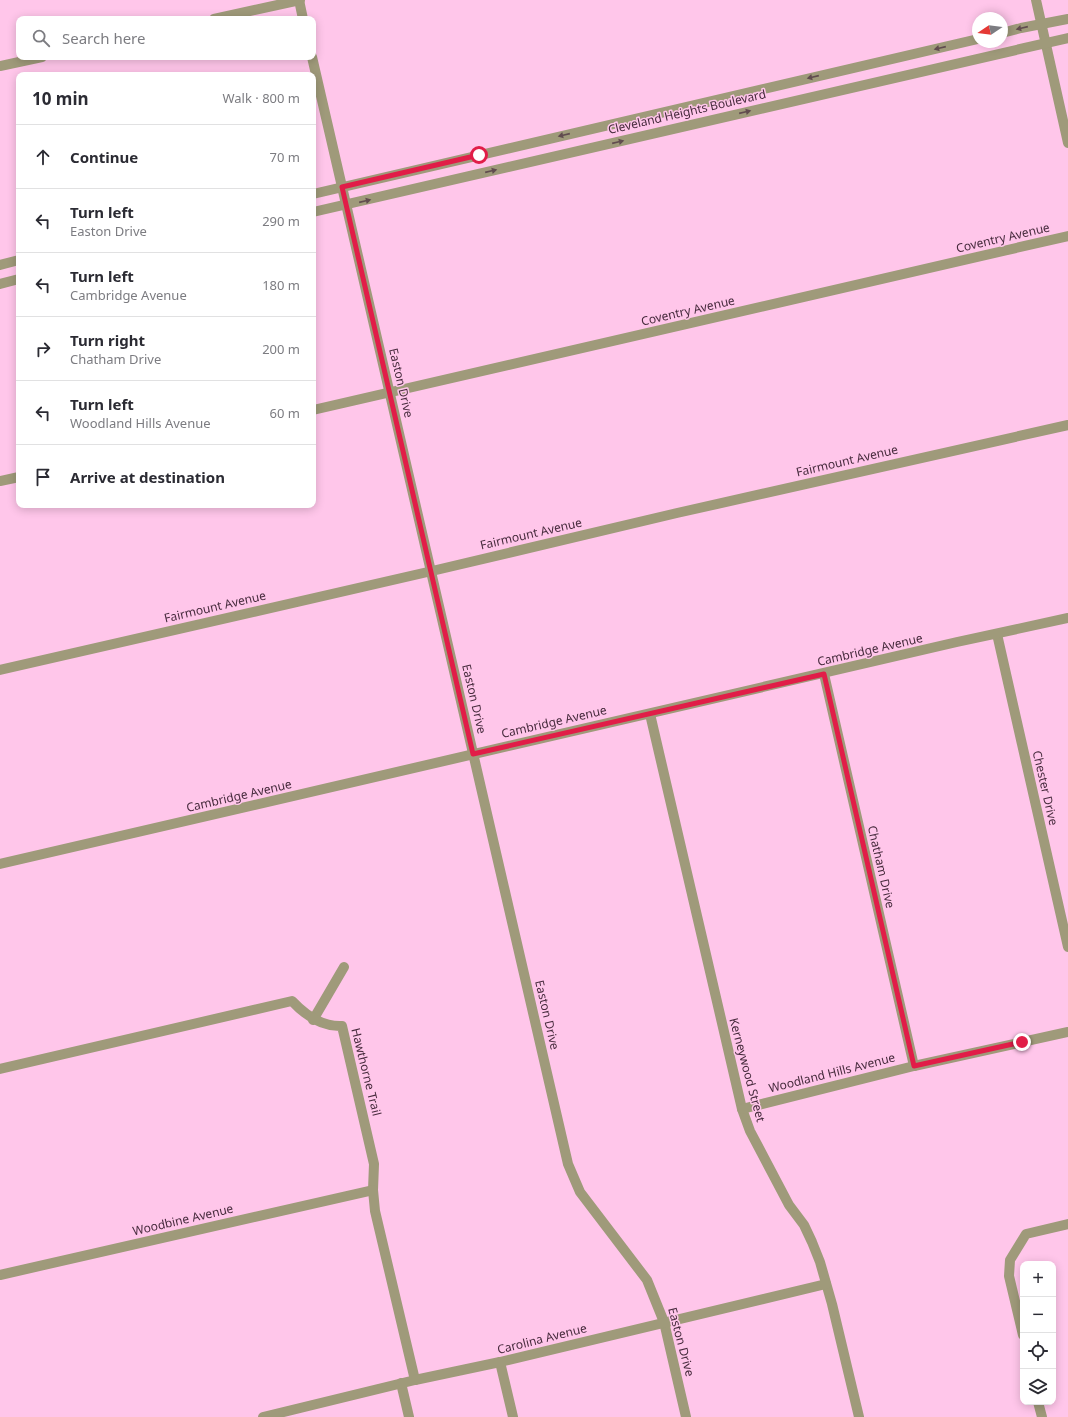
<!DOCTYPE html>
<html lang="en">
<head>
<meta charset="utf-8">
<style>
  body { margin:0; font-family:"Noto Sans",sans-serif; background:#f7f7f7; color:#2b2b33 }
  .controls { position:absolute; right:12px; bottom:12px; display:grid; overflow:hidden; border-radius:8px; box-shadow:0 2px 10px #0003 }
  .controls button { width:36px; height:36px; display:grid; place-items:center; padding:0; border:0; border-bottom:1px solid #e1e1e2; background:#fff; color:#2b2b33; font:20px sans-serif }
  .compass { position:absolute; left:972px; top:12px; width:36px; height:36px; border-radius:50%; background:#fff; box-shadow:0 2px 10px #0003; rotate:257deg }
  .stop { position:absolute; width:12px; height:12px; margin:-9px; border:3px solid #e11d48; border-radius:50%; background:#fff }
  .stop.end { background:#e11d48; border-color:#fff; box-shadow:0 1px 4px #0008 }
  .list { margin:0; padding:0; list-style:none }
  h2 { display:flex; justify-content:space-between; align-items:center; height:52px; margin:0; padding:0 16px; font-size:17px }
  h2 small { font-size:13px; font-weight:400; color:#7c7c81 }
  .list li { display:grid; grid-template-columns:26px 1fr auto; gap:12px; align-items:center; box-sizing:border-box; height:64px; padding:0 16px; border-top:1px solid #e1e1e2 }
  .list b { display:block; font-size:15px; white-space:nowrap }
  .list p { margin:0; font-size:13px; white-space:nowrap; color:#7c7c81 }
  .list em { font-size:13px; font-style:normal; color:#7c7c81 }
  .icon { flex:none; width:22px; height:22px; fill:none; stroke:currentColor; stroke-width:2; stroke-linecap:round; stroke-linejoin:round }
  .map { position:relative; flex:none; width:1068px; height:1417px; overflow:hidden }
  .search { position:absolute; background:#fff; box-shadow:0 2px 10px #0003; left:16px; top:16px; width:300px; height:44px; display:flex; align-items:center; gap:10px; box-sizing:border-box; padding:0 14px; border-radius:8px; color:#7c7c81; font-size:15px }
  .panel { position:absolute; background:#fff; box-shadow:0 2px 10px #0003; left:16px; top:72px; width:300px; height:436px; border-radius:8px }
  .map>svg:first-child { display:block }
</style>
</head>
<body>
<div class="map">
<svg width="1068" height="1417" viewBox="0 0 1068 1417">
  <rect width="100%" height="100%" fill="#ffc6ea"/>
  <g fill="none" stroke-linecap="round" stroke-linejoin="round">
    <!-- minor -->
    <g stroke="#9f9a7a" stroke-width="10">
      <path d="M299,0L303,19"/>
      <path d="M1036,0L1068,143"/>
      <path d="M214,19L300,0"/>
      <path d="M1002,33L1021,28L1068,19"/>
      <path d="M312,57L568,1164L580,1192L647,1280L664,1322L686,1417"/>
      <path d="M0,66L42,57"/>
      <path d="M313,194L978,39"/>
      <path d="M313,212L1068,38"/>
      <path d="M0,265L19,260"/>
      <path d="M0,284L19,279"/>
      <path d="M313,410L1068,236"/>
      <path d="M0,481L19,477"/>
      <path d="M997,634L1068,947"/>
      <path d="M0,670L432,571L677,513L1068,425"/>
      <path d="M824,674L914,1066"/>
      <path d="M650,714L742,1109L750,1131L789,1205L804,1225L812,1242L820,1262L832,1304L859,1417"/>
      <path d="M0,864L957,642L1068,618"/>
      <path d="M313,1020L344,967"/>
      <path d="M0,1069L292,1001C306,1016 322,1027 342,1026L374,1164L373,1190L375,1211L415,1380"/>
      <path d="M742,1109L914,1066L1068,1032"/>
      <path d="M0,1275L373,1190"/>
      <path d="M1023,1335L1009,1276L1010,1260L1026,1234L1068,1224"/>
      <path d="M500,1362L513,1417"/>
      <path d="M401,1383L409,1417"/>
      <path d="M1038,1402L1042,1417"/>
      <path d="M263,1417L415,1380L500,1362L826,1284"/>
    </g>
  </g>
  <!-- one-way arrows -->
  <defs><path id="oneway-solid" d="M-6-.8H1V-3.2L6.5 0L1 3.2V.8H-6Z"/></defs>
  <g fill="#614c4f">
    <use href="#oneway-solid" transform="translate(1022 28) rotate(167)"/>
    <use href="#oneway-solid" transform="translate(940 48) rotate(167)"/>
    <use href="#oneway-solid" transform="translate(813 77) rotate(167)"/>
    <use href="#oneway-solid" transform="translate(745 112) rotate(-13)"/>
    <use href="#oneway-solid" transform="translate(564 135) rotate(167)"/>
    <use href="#oneway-solid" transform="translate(618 142) rotate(-13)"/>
    <use href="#oneway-solid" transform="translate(491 171) rotate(-13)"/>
    <use href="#oneway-solid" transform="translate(365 201) rotate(-13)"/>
  </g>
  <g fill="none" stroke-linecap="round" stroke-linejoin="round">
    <!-- route -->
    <path stroke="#e11d48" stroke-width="5" d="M479,155L342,187L473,754L824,674L914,1066L1022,1042"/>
  </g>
  <g text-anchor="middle" stroke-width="3" stroke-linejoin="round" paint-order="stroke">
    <!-- street labels -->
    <g font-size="12" fill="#472b3d" stroke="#ffc6ea">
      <text transform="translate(687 112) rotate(-13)" y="4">Cleveland Heights Boulevard</text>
      <text transform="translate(1003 238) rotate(-13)" y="4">Coventry Avenue</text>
      <text transform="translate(688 311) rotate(-13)" y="4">Coventry Avenue</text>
      <text transform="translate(401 383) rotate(77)" y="4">Easton Drive</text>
      <text transform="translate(847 461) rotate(-13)" y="4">Fairmount Avenue</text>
      <text transform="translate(531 534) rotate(-13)" y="4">Fairmount Avenue</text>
      <text transform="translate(215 607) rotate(-13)" y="4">Fairmount Avenue</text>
      <text transform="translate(870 650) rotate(-13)" y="4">Cambridge Avenue</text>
      <text transform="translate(474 699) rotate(77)" y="4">Easton Drive</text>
      <text transform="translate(554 722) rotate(-13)" y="4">Cambridge Avenue</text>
      <text transform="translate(1045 788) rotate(77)" y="4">Chester Drive</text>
      <text transform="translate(239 796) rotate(-13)" y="4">Cambridge Avenue</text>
      <text transform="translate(881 867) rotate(77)" y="4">Chatham Drive</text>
      <text transform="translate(547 1015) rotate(77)" y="4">Easton Drive</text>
      <text transform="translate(747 1070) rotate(75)" y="4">Kerneywood Street</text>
      <text transform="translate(366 1072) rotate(76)" y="4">Hawthorne Trail</text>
      <text transform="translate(832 1073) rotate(-14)" y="4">Woodland Hills Avenue</text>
      <text transform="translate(183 1220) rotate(-13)" y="4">Woodbine Avenue</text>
      <text transform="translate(542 1339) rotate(-14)" y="4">Carolina Avenue</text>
      <text transform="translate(681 1342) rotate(75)" y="4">Easton Drive</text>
    </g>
  </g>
</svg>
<div class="controls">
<button>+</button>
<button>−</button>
<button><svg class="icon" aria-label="locate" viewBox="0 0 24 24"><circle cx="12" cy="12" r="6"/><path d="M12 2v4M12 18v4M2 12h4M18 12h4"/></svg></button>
<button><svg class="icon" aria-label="layers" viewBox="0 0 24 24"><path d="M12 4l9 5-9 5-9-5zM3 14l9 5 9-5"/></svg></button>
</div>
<svg class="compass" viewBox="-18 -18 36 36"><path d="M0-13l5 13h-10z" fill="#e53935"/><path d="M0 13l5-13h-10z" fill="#7c7c81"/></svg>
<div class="stop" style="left:479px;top:155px"></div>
<div class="stop end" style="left:1022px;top:1042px"></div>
<div class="search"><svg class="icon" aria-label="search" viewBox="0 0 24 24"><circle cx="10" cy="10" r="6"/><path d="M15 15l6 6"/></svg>Search here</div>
<section class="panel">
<h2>10 min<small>Walk · 800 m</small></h2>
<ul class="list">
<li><svg class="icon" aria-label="ahead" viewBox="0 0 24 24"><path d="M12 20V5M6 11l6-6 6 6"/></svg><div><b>Continue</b></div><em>70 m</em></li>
<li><svg class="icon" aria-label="left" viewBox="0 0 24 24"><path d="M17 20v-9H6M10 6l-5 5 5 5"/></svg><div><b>Turn left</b><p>Easton Drive</p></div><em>290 m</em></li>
<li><svg class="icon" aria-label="left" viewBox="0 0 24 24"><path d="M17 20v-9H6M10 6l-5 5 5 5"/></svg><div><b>Turn left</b><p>Cambridge Avenue</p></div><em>180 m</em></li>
<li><svg class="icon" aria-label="right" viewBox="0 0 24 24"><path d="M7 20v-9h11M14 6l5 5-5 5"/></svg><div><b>Turn right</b><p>Chatham Drive</p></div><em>200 m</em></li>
<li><svg class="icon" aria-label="left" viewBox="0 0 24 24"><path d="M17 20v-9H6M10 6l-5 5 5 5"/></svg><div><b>Turn left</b><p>Woodland Hills Avenue</p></div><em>60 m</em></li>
<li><svg class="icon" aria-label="arrive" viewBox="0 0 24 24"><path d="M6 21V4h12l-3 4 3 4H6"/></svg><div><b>Arrive at destination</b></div></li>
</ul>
</section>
</div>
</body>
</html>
